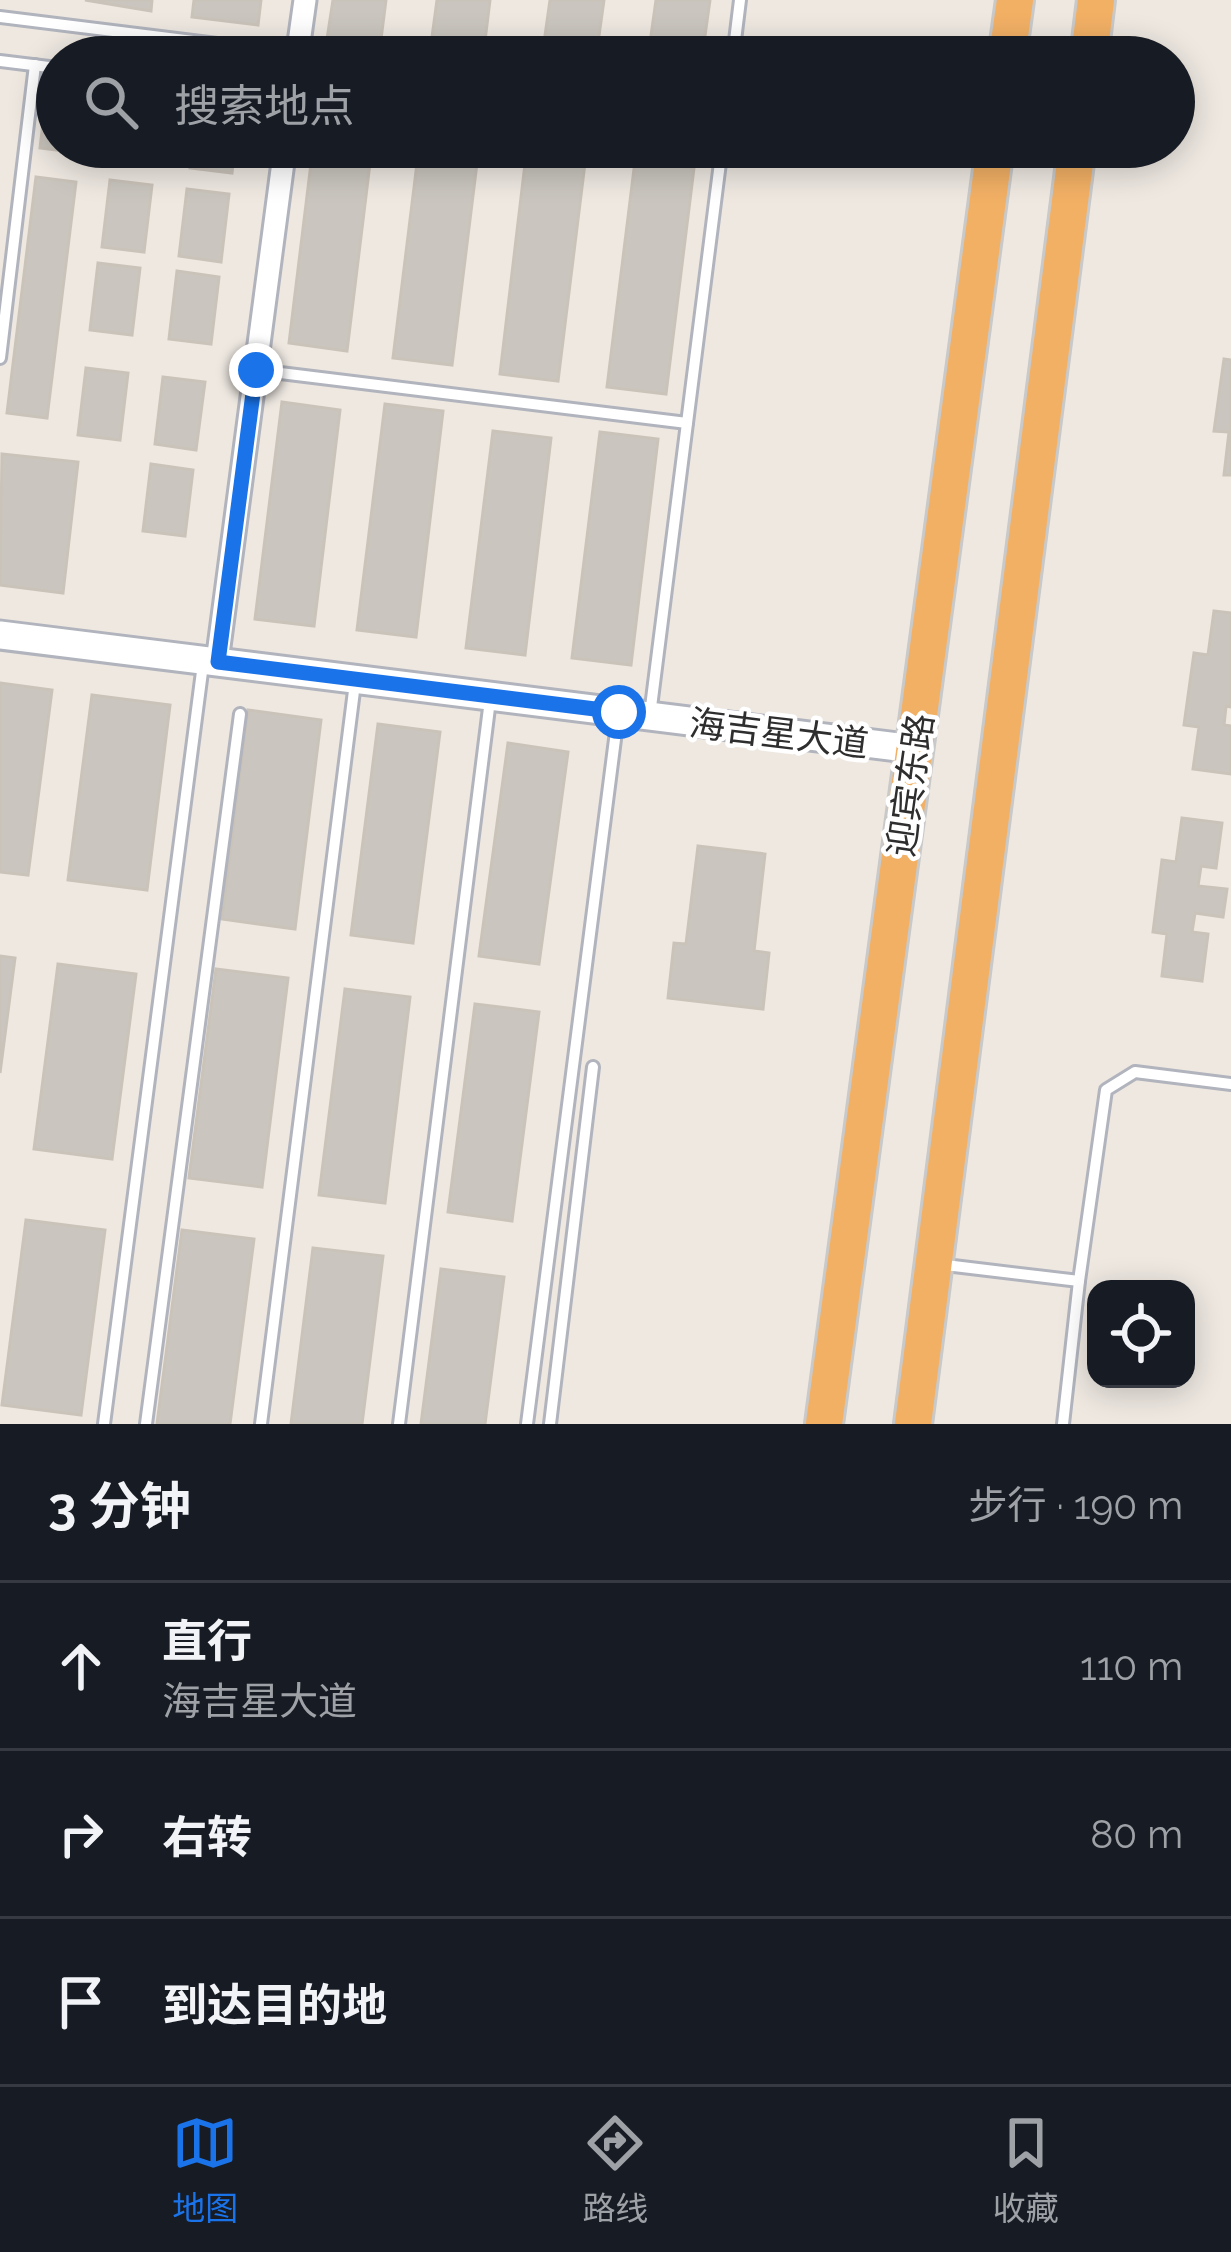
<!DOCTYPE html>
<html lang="zh">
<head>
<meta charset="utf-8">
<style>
  body { margin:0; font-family:Raleway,"Noto Sans SC",sans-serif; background:#20242c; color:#f1f3f6 }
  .controls { position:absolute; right:36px; bottom:36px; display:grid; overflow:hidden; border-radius:24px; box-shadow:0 6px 30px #0003 }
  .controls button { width:108px; height:108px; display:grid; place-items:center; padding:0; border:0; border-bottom:3px solid #363941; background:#171b24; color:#f1f3f6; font:60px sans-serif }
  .stop { position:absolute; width:36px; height:36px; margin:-27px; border:9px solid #1a73e8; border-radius:50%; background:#fff }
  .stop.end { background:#1a73e8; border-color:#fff; box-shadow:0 3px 12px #0008 }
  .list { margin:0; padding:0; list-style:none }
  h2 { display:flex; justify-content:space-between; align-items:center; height:156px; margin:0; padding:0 48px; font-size:51px }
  h2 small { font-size:39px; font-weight:400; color:#9ea1a6 }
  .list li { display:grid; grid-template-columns:78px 1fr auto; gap:36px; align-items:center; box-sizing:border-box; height:168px; padding:0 48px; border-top:3px solid #363941 }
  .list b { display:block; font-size:45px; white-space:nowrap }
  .list p { margin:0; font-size:39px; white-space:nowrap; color:#9ea1a6 }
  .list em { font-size:39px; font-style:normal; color:#9ea1a6 }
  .icon { flex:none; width:66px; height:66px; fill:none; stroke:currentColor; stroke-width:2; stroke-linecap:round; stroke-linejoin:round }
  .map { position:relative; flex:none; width:1231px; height:1424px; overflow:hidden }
  .search { position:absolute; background:#171b24; box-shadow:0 6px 30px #0003; left:36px; right:36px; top:36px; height:132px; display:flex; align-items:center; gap:30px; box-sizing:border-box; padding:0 42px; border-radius:66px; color:#9ea1a6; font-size:45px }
  .sheet { height:660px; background:#171b24 }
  nav { display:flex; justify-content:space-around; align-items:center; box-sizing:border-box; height:168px; border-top:3px solid #363941; background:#171b24; font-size:33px; color:#9ea1a6 }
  nav a { display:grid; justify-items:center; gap:6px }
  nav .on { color:#1a73e8 }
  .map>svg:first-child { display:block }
</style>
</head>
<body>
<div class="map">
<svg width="1231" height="1424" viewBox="0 0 1231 1424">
  <rect width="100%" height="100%" fill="#eee8e1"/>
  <!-- building -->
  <g fill="#cac6bf" stroke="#cac3ba" stroke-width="3">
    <path d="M85,0H152L151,11Z"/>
    <path d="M194,0H261L258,25L192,17Z"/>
    <path d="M333,0H386L380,47L327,39Z"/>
    <path d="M437,0H490L483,57L430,52Z"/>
    <path d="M550,0H604L596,57H542Z"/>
    <path d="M656,0H710L702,57H648Z"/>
    <path d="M48,81L57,82V147H82L81,153L40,148Z"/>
    <path d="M113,147H156L154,161L112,156Z"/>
    <path d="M192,147H235L232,173L190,168Z"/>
    <path d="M313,147H372L347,351L289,343Z"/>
    <path d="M419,147H479L452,365L393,358Z"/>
    <path d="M527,147L586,155L558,381L500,374Z"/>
    <path d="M635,161L694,168L666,394L607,387Z"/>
    <path d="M36,177L76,182L47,418L7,413Z"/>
    <path d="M110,180L152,185L144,252L102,247Z"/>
    <path d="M187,189L229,194L221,262L179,256Z"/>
    <path d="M98,263L140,268L132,335L90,330Z"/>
    <path d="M177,271L219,277L211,344L169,339Z"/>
    <path d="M1224,359L1231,360V475H1224L1229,432L1214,431Z"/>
    <path d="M86,368L128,373L120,440L78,435Z"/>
    <path d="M163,377L205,382L196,450L155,444Z"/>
    <path d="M282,402L340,410L314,626L255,619Z"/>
    <path d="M385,404L443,411L416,637L357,630Z"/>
    <path d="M493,431L551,438L525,655L466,648Z"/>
    <path d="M600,432L658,439L631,665L572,658Z"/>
    <path d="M2,454L78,462L63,593L0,585Z"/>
    <path d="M151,464L193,470L185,536L143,531Z"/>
    <path d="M1214,611L1231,613V707L1226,706L1224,725L1231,726V774L1193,769L1199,727L1184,725L1194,653L1208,655Z"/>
    <path d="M0,683L52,690L28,875L0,872Z"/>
    <path d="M92,695L170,705L147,890L68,880Z"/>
    <path d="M248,710L321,720L295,929L222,919Z"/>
    <path d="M378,724L440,732L413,943L351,935Z"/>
    <path d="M508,743L568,752L539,964L479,956Z"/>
    <path d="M1182,818L1222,823L1216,868L1201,866L1198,886L1227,889L1223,917L1195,913L1192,932L1208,934L1202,981L1162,976L1167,934L1153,932L1162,860L1176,862Z"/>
    <path d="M698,846L765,854L754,951L769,953L763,1009L668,998L674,943L686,944Z"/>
    <path d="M0,956L15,958L0,1073Z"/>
    <path d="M58,964L136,974L112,1159L34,1149Z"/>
    <path d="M216,969L288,978L262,1187L189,1178Z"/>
    <path d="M345,989L410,997L385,1203L319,1195Z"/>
    <path d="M475,1004L539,1012L512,1221L448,1212Z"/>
    <path d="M26,1220L105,1230L81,1415L2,1405Z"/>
    <path d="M182,1230L254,1239L230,1424H157Z"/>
    <path d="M313,1248L383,1256L362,1424H291Z"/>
    <path d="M441,1269L504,1277L485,1424H421Z"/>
  </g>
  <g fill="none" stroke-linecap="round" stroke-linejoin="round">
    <!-- service casing -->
    <g stroke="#b1b4bd" stroke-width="16">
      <g id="service">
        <path d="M0,17L322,57"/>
        <path d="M733,57L740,0"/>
        <path d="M0,61L57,68"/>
        <path d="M697,147L722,150"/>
        <path d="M0,358L35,65"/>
        <path d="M256,370L687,423"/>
        <path d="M650,715L722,147"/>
        <path d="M937,1264L1079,1281L1063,1424"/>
        <path d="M1079,1281L1106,1090L1135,1072L1231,1084"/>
        <path d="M104,1424L203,664"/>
        <path d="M146,1424L240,714"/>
        <path d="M261,1424L355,683"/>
        <path d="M399,1424L490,700"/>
        <path d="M527,1424L618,716"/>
        <path d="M550,1424L593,1067"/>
      </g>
    </g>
    <!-- minor casing -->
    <g stroke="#b1b4bd" stroke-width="27">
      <g id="minor">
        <path d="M297,57L305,0"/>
        <path d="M217,662L285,147"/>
      </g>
    </g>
    <!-- tertiary casing -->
    <g stroke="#b1b4bd" stroke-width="33">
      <path id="tertiary" d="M0,635L914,749"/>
    </g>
    <!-- trunk casing -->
    <g stroke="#c9c9c9" stroke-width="42">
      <g id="trunk">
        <path d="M1007,57L1015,0"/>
        <path d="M1089,57L1096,0"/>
        <path d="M824,1424L995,147"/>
        <path d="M913,1424L1077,147"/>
      </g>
    </g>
    <!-- service -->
    <use href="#service" stroke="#fff" stroke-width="10"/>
    <!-- minor -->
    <use href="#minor" stroke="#fff" stroke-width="21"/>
    <!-- tertiary -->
    <use href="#tertiary" stroke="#fff" stroke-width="27"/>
    <!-- trunk -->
    <use href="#trunk" stroke="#f2b065" stroke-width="36"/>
  </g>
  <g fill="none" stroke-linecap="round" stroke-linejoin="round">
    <!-- route -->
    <path stroke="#1a73e8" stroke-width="15" d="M256,370L218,662L619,712"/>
  </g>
  <g text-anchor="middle" stroke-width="9" stroke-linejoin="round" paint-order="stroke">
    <!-- street labels -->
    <g font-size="36" fill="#2e2e2e" stroke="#fff">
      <text transform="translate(779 733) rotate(7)" y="13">海吉星大道</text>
      <text transform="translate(910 785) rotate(-82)" y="13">迎宾东路</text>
    </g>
  </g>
</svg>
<div class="controls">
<button><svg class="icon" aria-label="locate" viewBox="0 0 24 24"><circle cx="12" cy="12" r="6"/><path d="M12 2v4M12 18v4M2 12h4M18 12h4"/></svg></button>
</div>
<div class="stop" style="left:619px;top:712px"></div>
<div class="stop end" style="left:256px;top:370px"></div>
<div class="search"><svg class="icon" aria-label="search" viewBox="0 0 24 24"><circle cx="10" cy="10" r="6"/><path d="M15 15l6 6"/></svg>搜索地点</div>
</div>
<section class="sheet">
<h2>3 分钟<small>步行 · 190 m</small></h2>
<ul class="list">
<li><svg class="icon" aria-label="ahead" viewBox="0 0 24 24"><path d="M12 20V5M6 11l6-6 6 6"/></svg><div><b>直行</b><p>海吉星大道</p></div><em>110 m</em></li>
<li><svg class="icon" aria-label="right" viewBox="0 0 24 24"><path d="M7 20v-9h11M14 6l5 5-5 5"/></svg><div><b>右转</b></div><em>80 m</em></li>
<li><svg class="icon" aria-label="arrive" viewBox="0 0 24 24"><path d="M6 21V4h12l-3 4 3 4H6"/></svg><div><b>到达目的地</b></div></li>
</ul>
</section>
<nav>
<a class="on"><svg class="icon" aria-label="map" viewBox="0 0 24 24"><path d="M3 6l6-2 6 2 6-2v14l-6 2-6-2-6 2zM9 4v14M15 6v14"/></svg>地图</a>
<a><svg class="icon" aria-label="directions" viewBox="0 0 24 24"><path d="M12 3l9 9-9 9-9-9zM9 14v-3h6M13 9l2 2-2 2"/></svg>路线</a>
<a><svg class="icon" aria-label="saved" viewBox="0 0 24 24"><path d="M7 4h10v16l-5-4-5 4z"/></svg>收藏</a>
</nav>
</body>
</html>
